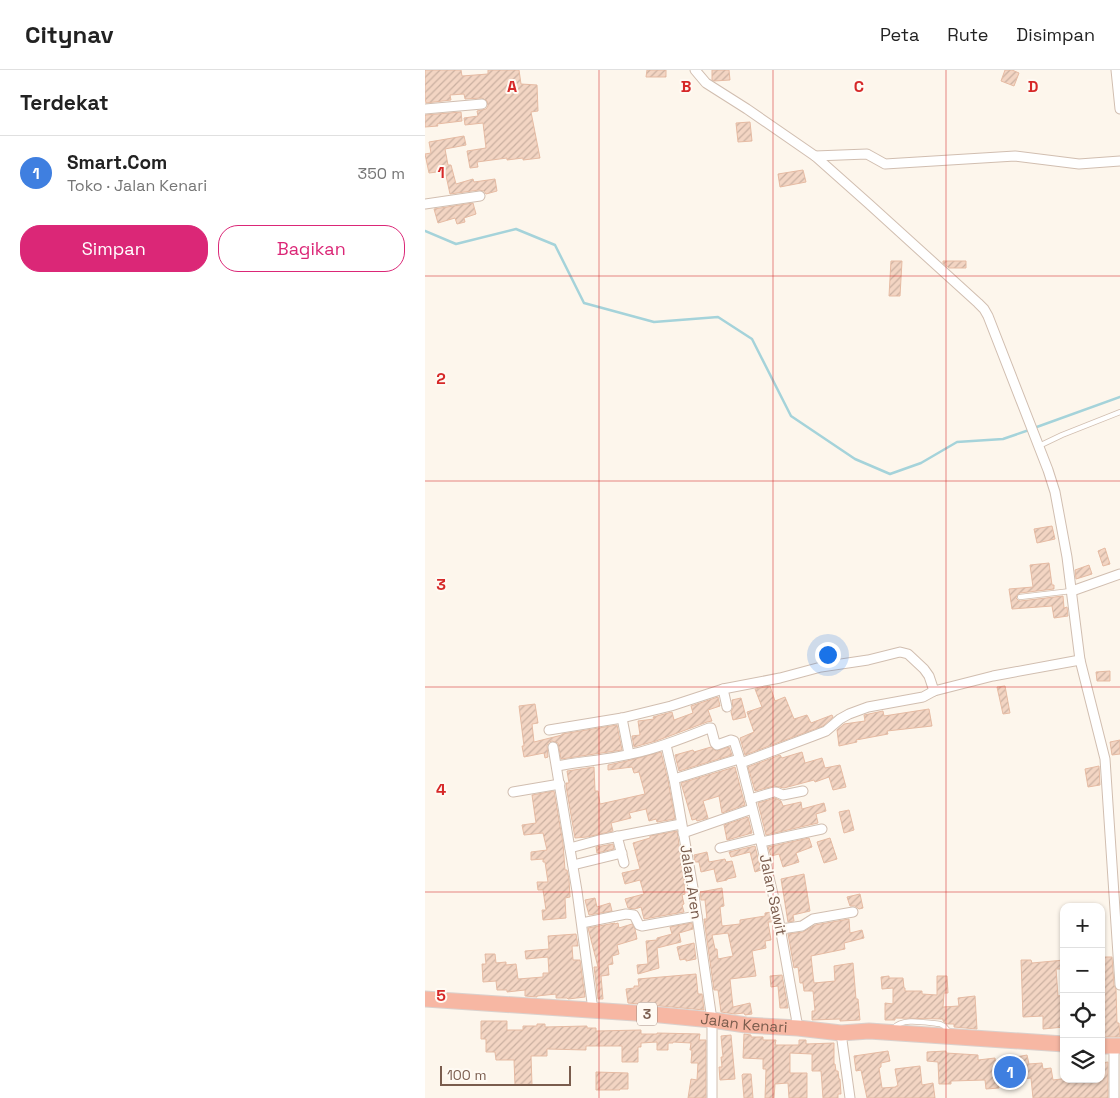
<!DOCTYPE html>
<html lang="id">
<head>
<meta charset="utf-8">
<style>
  body { margin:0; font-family:"Space Grotesk",sans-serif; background:#f6f6f6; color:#222 }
  .controls { position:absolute; right:15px; bottom:15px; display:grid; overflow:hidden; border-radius:10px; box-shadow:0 1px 4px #0004 }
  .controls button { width:45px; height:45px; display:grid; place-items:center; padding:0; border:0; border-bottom:1px solid #e0e0e0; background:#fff; color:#222; font:25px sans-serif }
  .scale { position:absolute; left:15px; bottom:12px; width:131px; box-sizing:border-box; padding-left:5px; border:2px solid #7a5c4d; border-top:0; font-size:14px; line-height:18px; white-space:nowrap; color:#7a5c4d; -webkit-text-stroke:4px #fffaf3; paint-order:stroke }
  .you { position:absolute; left:402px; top:584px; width:18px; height:18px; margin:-12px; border:4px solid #fff; border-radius:50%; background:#1a73e8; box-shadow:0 0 0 8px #1a73e833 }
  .badge { display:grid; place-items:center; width:32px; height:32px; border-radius:50%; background:#db2777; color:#fff; font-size:16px; font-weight:700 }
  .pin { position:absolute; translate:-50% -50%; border:2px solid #fff; box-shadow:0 1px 5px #0006 }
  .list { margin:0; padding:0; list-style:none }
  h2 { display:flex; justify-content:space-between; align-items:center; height:65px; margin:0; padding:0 20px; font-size:21px }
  h2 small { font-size:16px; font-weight:400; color:#767676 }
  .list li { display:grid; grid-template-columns:32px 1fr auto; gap:15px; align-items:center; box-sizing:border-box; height:75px; padding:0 20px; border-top:1px solid #e0e0e0 }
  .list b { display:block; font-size:19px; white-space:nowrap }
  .list p { margin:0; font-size:16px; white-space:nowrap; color:#767676 }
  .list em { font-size:16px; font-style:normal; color:#767676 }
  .actions { display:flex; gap:10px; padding:15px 20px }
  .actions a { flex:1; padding:11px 0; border:1px solid #db2777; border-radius:20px; text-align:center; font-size:18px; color:#db2777 }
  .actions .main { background:#db2777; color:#fff }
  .icon { flex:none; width:28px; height:28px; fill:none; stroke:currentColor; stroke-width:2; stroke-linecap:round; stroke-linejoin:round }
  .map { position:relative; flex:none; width:695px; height:1028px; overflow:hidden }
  header { display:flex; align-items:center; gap:30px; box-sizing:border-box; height:70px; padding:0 25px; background:#fff; border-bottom:1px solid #e0e0e0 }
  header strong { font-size:24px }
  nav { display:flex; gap:28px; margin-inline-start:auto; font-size:18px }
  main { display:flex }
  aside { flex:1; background:#fff }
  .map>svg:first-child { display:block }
</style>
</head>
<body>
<header>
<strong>Citynav</strong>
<nav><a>Peta</a><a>Rute</a><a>Disimpan</a></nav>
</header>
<main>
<aside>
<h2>Terdekat<small></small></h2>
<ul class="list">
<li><span class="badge" style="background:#3f7fe0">1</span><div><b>Smart.Com</b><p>Toko · Jalan Kenari</p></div><em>350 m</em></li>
</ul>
<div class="actions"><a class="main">Simpan</a><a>Bagikan</a></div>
</aside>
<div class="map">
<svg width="695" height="1028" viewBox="0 0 695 1028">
  <defs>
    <pattern id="building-hatch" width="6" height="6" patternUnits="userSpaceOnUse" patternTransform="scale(1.25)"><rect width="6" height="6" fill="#f3d5c3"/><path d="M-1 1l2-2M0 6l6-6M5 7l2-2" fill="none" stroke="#cab0a1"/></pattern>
  </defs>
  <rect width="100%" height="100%" fill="#fdf6ec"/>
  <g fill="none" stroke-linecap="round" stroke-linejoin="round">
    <!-- stream -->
    <g stroke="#a5d3da" stroke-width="2.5">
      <path d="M0,161L31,174L91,159L130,175L159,233L229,252L293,247L327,269L366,346L430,389L465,404L496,393L532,372L578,369L604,360"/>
      <path d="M609,358L695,327"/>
    </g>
  </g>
  <!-- building -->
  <g fill="url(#building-hatch)" stroke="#e6bba3" fill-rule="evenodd">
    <path d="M0,0H36L37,6L63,4V0H94L96,14L112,15L113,41L106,42L115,88L98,90V88L82,90V88L52,92L53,97L45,98L42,81L61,78L58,53L40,55L39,48L53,46L52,41L61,39L63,36L62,31L57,28L40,29L39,24L25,25L26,30L1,33L0,27Z"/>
    <path d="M222,0H241V7H221Z"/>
    <path d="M287,0H304L305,10L289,11L287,10Z"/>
    <path d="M580,0H587L594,3L589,16L576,11Z"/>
    <path d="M36,42L37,51L12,54L13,56L0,57V45Z"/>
    <path d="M325,52L327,71L313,72L311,53Z"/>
    <path d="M39,66L41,75L20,79L23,95H26L31,114L48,109L49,112L70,109L72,121L61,124L59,121L54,120L25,124L20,101L4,103L0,84L6,83L4,72Z"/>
    <path d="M378,100L381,112L355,117L353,104Z"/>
    <path d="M48,133L51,144L39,148L40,152L32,154L30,148L13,153L9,139Z"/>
    <path d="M466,191H477L475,226H464Z"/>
    <path d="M518,191H541V198H524L518,193Z"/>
    <path d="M627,456L630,469L612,473L609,459Z"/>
    <path d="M680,478L685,494L678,496L673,481Z"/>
    <path d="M624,493L627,515H629V519L595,523L592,525L591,528L593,530L595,531L638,526L639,538L642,537L643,546L629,548L627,536L587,539L584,519L608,517L605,495Z"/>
    <path d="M664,495L667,504L651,509L650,500Z"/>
    <path d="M685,601V611H672L671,602Z"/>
    <path d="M345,616L350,631L360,627L369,649L382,645L386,653L407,645L408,647L398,656L320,685L315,668L329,662L322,642L337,637L330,619Z"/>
    <path d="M580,616L585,643L578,644L572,617Z"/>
    <path d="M293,627L295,636L283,640L287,651L282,652L231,671L209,677L207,666L215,665L213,651L229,649L228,647L247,642L249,650L268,643L266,636Z"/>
    <path d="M316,628L321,647L308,650L306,642L308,638L307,630Z"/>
    <path d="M110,634L113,653L107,654L109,672L137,665V664L192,655L197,680L136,689L133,673L127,671L124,672L122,675L123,687L120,688L119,683L99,687L97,676H99L94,636Z"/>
    <path d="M504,639L507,656L462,661L463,664L431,670L432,672L414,676L412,660L419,654L440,651L439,645L458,641L459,646Z"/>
    <path d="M695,670V684L687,685L685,672Z"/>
    <path d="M286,677L291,681L304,677L307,685L254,701L250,685L268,680L269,682Z"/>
    <path d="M236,682L243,710L250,749L232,752L231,749L224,751L221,739L204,743L206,748L186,753L188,761L162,767L150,768L141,716V713H144L142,701L169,697L170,721H173L175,734L220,724L214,702L209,703L207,697L183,700V695L206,690Z"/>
    <path d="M377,682L380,693L397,688L400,698L415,695L421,717L408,720L404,707L390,712L389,710L359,718L349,716L330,721L323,697L355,685L357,688Z"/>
    <path d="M674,696L675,715L663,717L660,699Z"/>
    <path d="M310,697L320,735L297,743L294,726L278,731L283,748L272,751L271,749L267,750L256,713Z"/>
    <path d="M129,721L138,773L140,800H142L144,809L145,827L140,828L141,848L118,850L117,840H121L118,820H113L112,812H123L120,792H118V789L106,790V782L122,780L118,763L99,765L97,755L111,753L107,725Z"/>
    <path d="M350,728L356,731L358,736L376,732L377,739L399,733L401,741L391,744L393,753L341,765L333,733Z"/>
    <path d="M424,740L429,760L419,763L414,742Z"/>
    <path d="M323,747L327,763L302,770L299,755Z"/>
    <path d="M252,761L260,815H259L260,824L257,825L259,834L257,835L259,842L219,849L216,837L210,839L203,838L200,829L219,824L215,810L200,814L197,803L215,799L208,773L225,768V766Z"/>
    <path d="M384,768L387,777L371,783L374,792L358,797L354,784L346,786L343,777Z"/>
    <path d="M405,768L412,789L399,793L392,772Z"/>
    <path d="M188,774L189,779L172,783L171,777Z"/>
    <path d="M330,776L336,800L330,802L325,782L306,787L304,782Z"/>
    <path d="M282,782L284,792L300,789L301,792L307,791L311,807L302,809V810L292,812L289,799L276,802L274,792H270L269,785Z"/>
    <path d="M379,804L385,841L368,845L369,851L363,852L356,809Z"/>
    <path d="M297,818L299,836L295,837L297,856L315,854V850L340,846V843L346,842L348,852H343L346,870L340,871L341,878L327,881L331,906L305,909L308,937L325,933L327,944L320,945L319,943L310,944L296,942L293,920H289L279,849H282L280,830H276L275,822ZM303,863L308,886L293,889L292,879H290L287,865Z"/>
    <path d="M435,824L438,838L434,839L430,836H425L422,827Z"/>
    <path d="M170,828L172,837L185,833L187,841L164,845L160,830Z"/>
    <path d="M424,849L425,863L437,860L439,868L419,873L420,879L386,886L388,905L389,913L410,911L409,896L428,893L431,929H433L435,950L415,951V949L387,950V941H390L388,921H379L378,913H375L373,897L369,898L363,864L378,862L390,855Z"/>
    <path d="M190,853V854L193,853L194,858L207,854L210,859L212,869L192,875L194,884L187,886L188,894L183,895L184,905L176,906L178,929H173L169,897H173L163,858Z"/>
    <path d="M267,853L268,859L254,863L256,872L232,878L234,898L213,904L212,895L223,894L221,871L232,870V868L247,864L245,857Z"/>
    <path d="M151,864L153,876H147L148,890H155L160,927L143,929L142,928H131V924L112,926V927L100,926V920L82,922V920H72L71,911L58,912L57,894H61L60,884H70L71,893L81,892V895L91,894L93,909L118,907V903H124L123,887L101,889L100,881L124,879L123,866Z"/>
    <path d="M269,873L271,889L261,891V889L255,890L252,877Z"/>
    <path d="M676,887H687L689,915L691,919L692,953H694L695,967H679Z"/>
    <path d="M596,890H606L607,893L639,890V899H631L633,926L638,925L639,957L618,959V946L598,947Z"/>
    <path d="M271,904L273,924H277L279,940L203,933L201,919L209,918V916H214L213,909Z"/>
    <path d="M357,905L363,938H355L353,916L346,917L345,906Z"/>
    <path d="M464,906V908H478L479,918H480V921H497V924L512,925V906H522L523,923H519L518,937L534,936L533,928L550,926L552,959L529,957V954H522L518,951V949L470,948V950H460V933L468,934V918L457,919L456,907Z"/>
    <path d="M56,951H82V960H98V956H112V954H120V957L162,956V958H171V961L216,960V964H232V963L275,964L274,970H281V1028H263L266,1009L272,1010L273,993H266L267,980H265L266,973L248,972V973H243V980H232V972L216,973V977H213V992H197V976H161V980L122,979V986H106L107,1015H90L89,990H71L70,982H61V969H56Z"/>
    <path d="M319,964L326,965V967H338V970H351L350,975H374V970H381V974L409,973V994H410L411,1001H413L414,1009H415L416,1024H413V1028H398L396,1001H387V984L365,983V1003H382V1028H364L363,1013L350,1014L349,1028H340L341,999H338V989L318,988Z"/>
    <path d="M306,965L310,1009L295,1010L294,997H297L296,987H298L296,966Z"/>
    <path d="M463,981L465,991L456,993V997L454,998L457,1018L471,1017V1016H473L470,999L495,996L497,1015L508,1013L510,1028H442L436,1000L431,1001L429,986Z"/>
    <path d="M521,981V983L553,985V990L570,988L574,1018L561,1019L560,1010L526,1011V1014H514L513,992L502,991V982Z"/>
    <path d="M602,985L604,994L617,993L618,999L626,998L628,1010L636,1009H676V993L683,992V1028H608L606,1008L590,1010L589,1000L593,999L591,987Z"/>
    <path d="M171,1002L203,1003V1019H195V1020H171Z"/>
    <path d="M318,1004H326L328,1028H319L317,1005Z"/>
  </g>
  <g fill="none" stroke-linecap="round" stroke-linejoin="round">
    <!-- lane casing -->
    <g stroke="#d1beb0" stroke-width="6">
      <g id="lane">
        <path d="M614,376L637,365L695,342"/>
        <path d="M595,527L646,521"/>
        <path d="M469,958C477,947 502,953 515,954L519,956L525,963"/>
      </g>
    </g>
    <!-- street casing -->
    <g stroke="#d1beb0" stroke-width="11">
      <g id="street">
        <path d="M270,0L281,13L322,39L390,86L444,134L553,233L559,239L563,246L623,400L630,422L642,487L655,590L680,689L695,915"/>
        <path d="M691,0L695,39"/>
        <path d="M0,39L57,34"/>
        <path d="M390,86L442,84L460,94L590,86L654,94L695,91"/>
        <path d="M0,134L55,126"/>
        <path d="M647,521L695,504"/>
        <path d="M298,619L302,637"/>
        <path d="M197,648L204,684"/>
        <path d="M124,660L197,648L246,636L298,619L355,608L396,597L443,590L475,582L483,584L499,599L504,606L509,621"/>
        <path d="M241,675L249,709L268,818L287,950V1028"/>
        <path d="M128,677L152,821L168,940"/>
        <path d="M316,693L388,666L401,661L415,649L424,644L443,637L498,627L509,621L568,606L655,590"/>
        <path d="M132,696C160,691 188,689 215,682C239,676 261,667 284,658H286L290,673L292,675L306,670L309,671L316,693L335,768L353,846L373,958"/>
        <path d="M249,709L314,689"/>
        <path d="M88,722L135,714"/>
        <path d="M325,729L349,722H351L358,725L378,721"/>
        <path d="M258,763L327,739"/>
        <path d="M192,766L199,793"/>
        <path d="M336,772L397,759"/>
        <path d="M145,778L174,770L256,754"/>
        <path d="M295,778L335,768"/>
        <path d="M148,795L197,783"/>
        <path d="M157,853L201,844L209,845L214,855L217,856L272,846"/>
        <path d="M356,859L377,856L388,849L428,842"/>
        <path d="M416,963L425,1028"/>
        <path d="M689,976V1028"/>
      </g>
    </g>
    <!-- highway casing -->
    <g stroke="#dad1cd" stroke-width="17">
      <g id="highway">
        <path id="s1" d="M0,929L225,944L287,950L321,955L373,958L416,963L444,961L639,974"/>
        <path d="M676,976H695"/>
      </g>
    </g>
    <!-- lane -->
    <use href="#lane" stroke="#fff" stroke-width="4.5"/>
    <!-- street -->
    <use href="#street" stroke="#fff" stroke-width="9"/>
    <!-- highway -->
    <use href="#highway" stroke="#f7b7a3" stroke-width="15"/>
  </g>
  <!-- grid -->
  <path fill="none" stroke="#d62828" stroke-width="1" stroke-opacity="0.55" d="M174,0V1028M348,0V1028M521,0V1028M0,206H695M0,411H695M0,617H695M0,822H695"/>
  <g text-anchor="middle" stroke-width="4" stroke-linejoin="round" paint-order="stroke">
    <!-- shield labels -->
    <rect fill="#fffaf3" stroke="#a28b7f" stroke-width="1" x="212" y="932.5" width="20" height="23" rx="4"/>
    <g font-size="14" font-weight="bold" fill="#7a5c4d">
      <text x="222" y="949">3</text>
    </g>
    <!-- street labels -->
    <g font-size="15" fill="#7a5c4d" stroke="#fffaf3">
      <text transform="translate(266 812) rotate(81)" y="5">Jalan Aren</text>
      <text transform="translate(348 825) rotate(78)" y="5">Jalan Sawit</text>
      <text dy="5" stroke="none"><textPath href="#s1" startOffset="320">Jalan Kenari</textPath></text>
    </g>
  </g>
  <g font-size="16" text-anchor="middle" font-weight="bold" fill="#d62828" stroke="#fffaf3" stroke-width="4" stroke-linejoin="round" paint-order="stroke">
    <text x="87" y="22">A</text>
    <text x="261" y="22">B</text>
    <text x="434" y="22">C</text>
    <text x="608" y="22">D</text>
    <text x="16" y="108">1</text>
    <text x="16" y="314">2</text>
    <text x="16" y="520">3</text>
    <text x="16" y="725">4</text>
    <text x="16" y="931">5</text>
  </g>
</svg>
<div class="controls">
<button>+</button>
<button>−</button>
<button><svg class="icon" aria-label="locate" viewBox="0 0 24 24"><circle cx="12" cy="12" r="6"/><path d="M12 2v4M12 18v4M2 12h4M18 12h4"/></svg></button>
<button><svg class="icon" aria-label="layers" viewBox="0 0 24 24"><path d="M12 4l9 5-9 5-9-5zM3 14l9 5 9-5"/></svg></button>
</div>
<div class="scale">100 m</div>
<div class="you"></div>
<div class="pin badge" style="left:585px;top:1002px;background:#3f7fe0">1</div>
</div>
</main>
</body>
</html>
